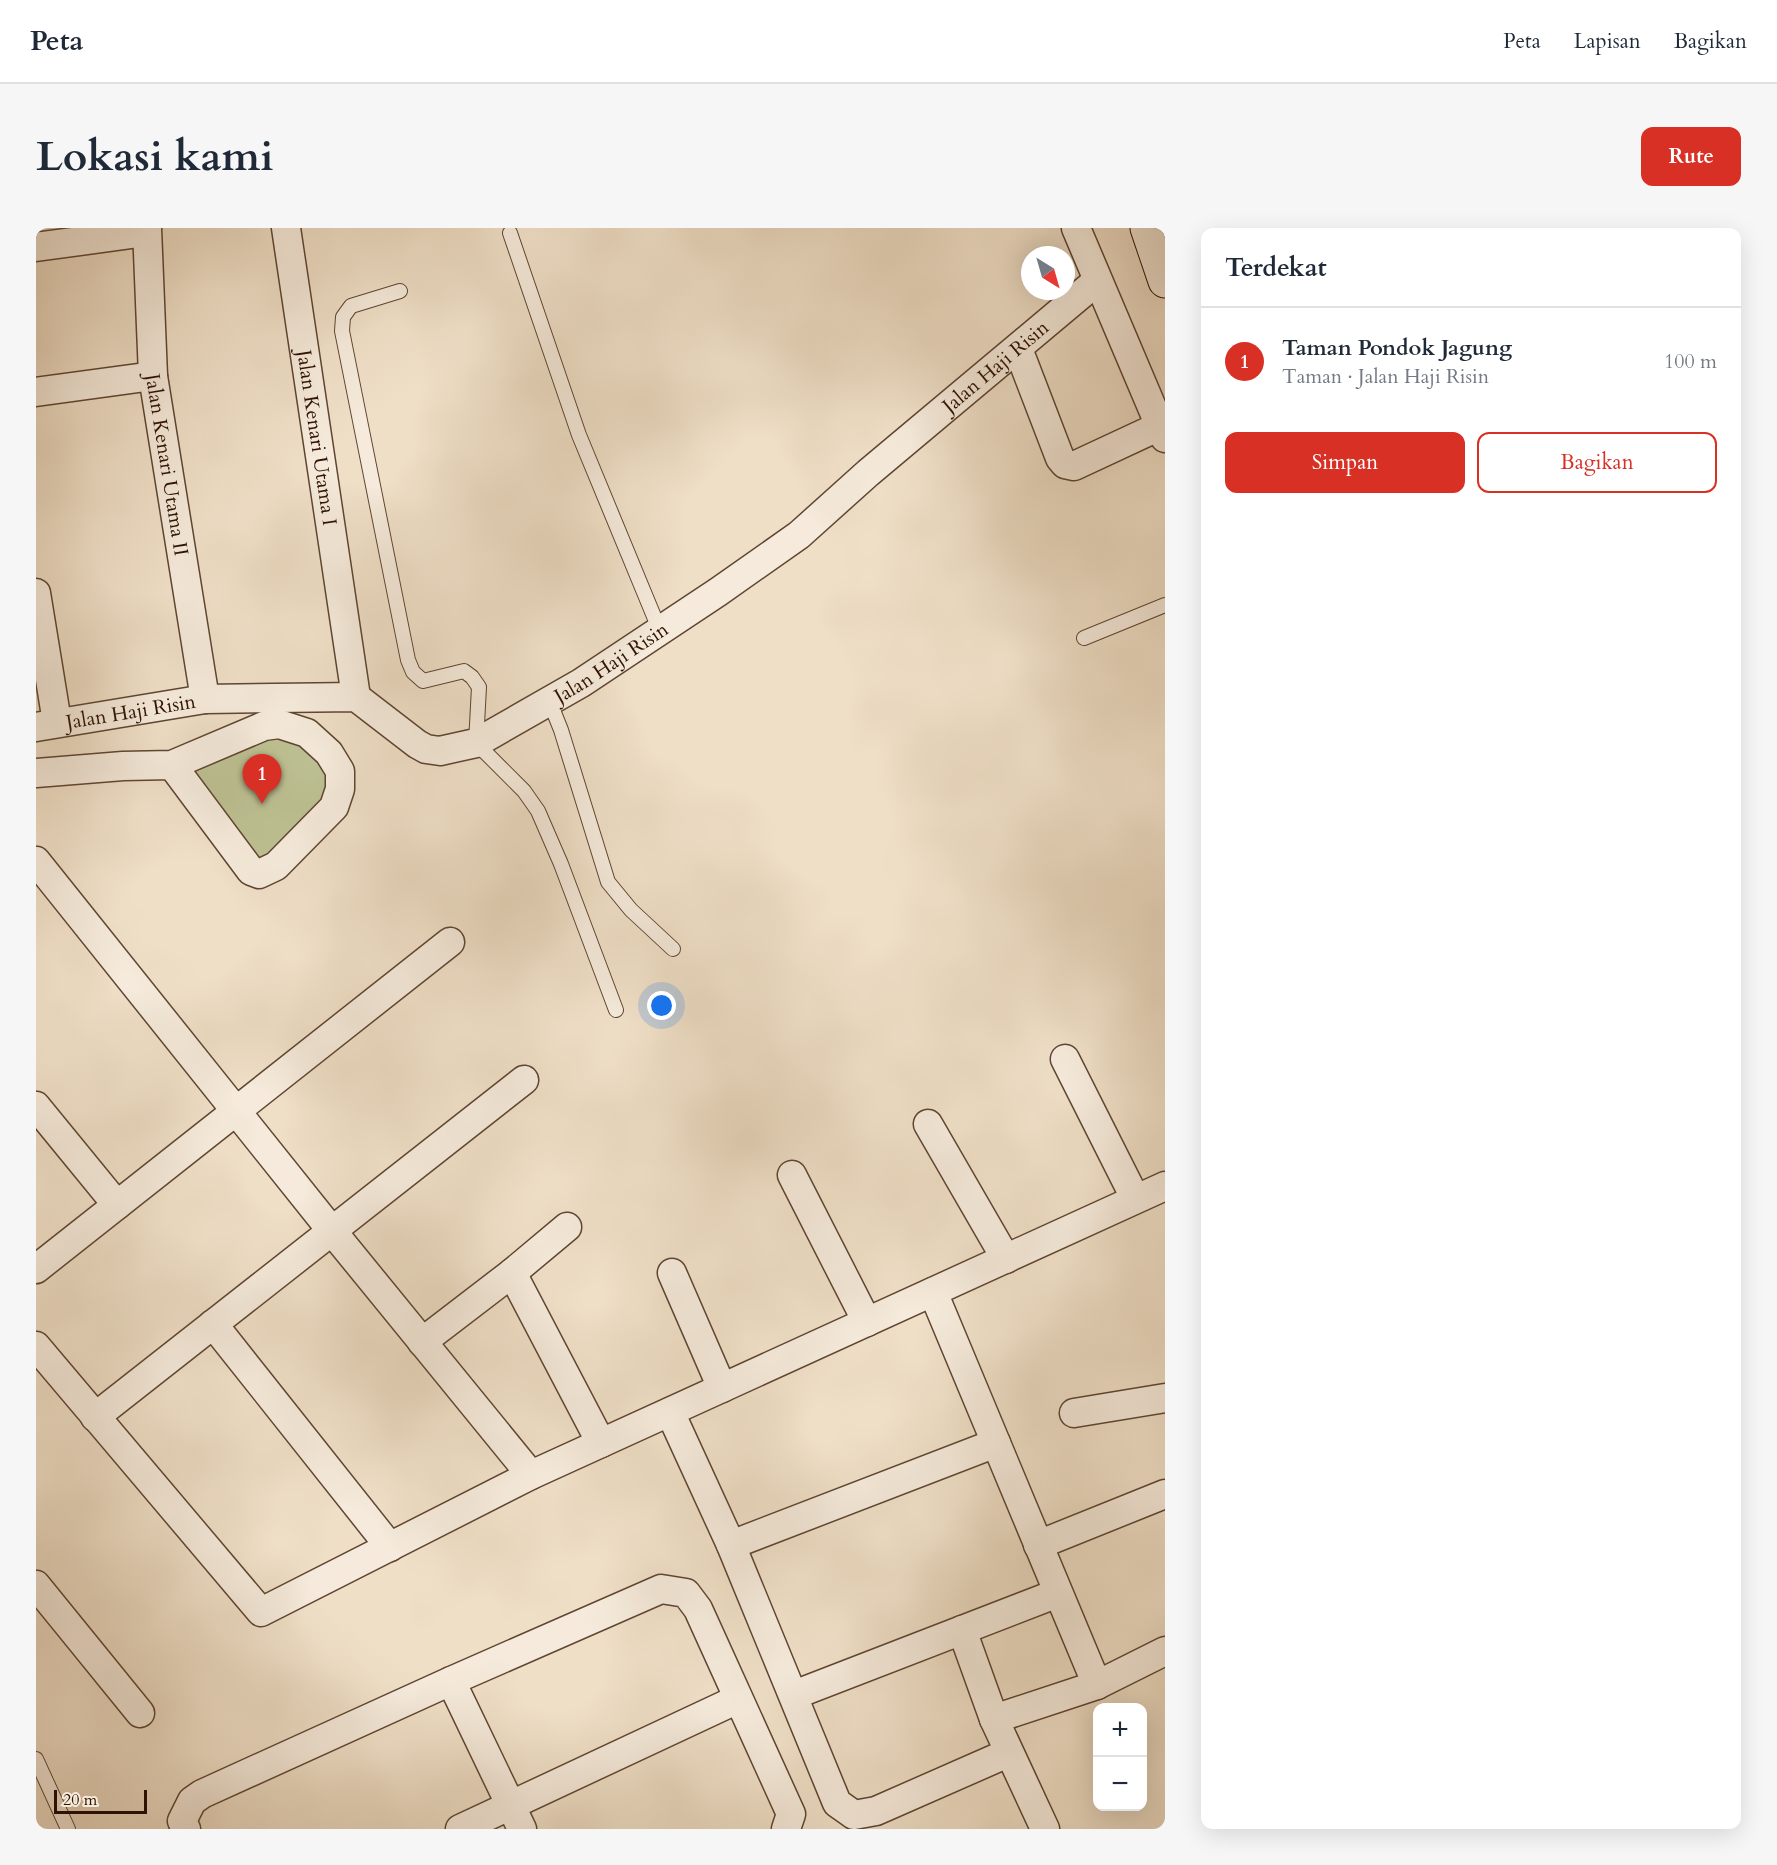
<!DOCTYPE html>
<html lang="id">
<head>
<meta charset="utf-8">
<style>
  body { margin:0; font-family:Cardo,serif; background:#f6f6f7; color:#1f2937 }
  .controls { position:absolute; right:18px; bottom:18px; display:grid; overflow:hidden; border-radius:12px; box-shadow:0 6px 24px #0002 }
  .controls button { width:54px; height:54px; display:grid; place-items:center; padding:0; border:0; border-bottom:2px solid #e0e1e3; background:#fff; color:#1f2937; font:30px sans-serif }
  .compass { position:absolute; left:985px; top:18px; width:54px; height:54px; border-radius:50%; background:#fff; box-shadow:0 6px 24px #0002; rotate:143deg }
  .scale { position:absolute; left:18px; bottom:15px; width:93px; box-sizing:border-box; padding-left:6px; border:3px solid #2f1201; border-top:0; font-size:16px; line-height:21px; white-space:nowrap; color:#2f1201; -webkit-text-stroke:4px #f5eadb; paint-order:stroke }
  .you { position:absolute; left:626px; top:778px; width:21px; height:21px; margin:-15px; border:4px solid #fff; border-radius:50%; background:#1a73e8; box-shadow:0 0 0 9px #1a73e833 }
  .badge { display:grid; place-items:center; width:39px; height:39px; border-radius:50%; background:#d93025; color:#fff; font-size:20px; font-weight:700 }
  .pin { position:absolute; translate:-50% -50px; filter:drop-shadow(0 2px 3px #0008) }
  .pin::after { content:''; position:absolute; top:32px; width:21px; height:18px; background:inherit; clip-path:polygon(0 0,100% 0,50% 100%) }
  .list { margin:0; padding:0; list-style:none }
  h2 { display:flex; justify-content:space-between; align-items:center; height:78px; margin:0; padding:0 24px; font-size:26px }
  h2 small { font-size:20px; font-weight:400; color:#747a83 }
  .list li { display:grid; grid-template-columns:39px 1fr auto; gap:18px; align-items:center; box-sizing:border-box; height:108px; padding:0 24px; border-top:2px solid #e0e1e3 }
  .list b { display:block; font-size:22px; white-space:nowrap }
  .list p { margin:0; font-size:20px; white-space:nowrap; color:#747a83 }
  .list em { font-size:20px; font-style:normal; color:#747a83 }
  .actions { display:flex; gap:12px; padding:18px 24px }
  .actions a { flex:1; padding:14px 0; border:2px solid #d93025; border-radius:12px; text-align:center; font-size:21px; color:#d93025 }
  .actions .main { background:#d93025; color:#fff }
  .map { position:relative; flex:none; width:1129px; height:1601px; overflow:hidden; border-radius:12px }
  header { display:flex; align-items:center; gap:36px; box-sizing:border-box; height:84px; padding:0 30px; background:#fff; border-bottom:2px solid #e0e1e3 }
  header strong { font-size:28px }
  nav { display:flex; gap:33px; margin-inline-start:auto; font-size:21px }
  .intro { display:flex; align-items:center; justify-content:space-between; box-sizing:border-box; height:144px; padding:0 36px }
  h1 { margin:0; font-size:42px }
  .button { padding:15px 27px; border-radius:12px; background:#d93025; color:#fff; font-size:21px; font-weight:700 }
  main { display:flex; gap:36px; padding:0 36px }
  aside { flex:1; background:#fff; border-radius:12px; box-shadow:0 6px 24px #0002 }
  .map>svg:first-child { display:block }
</style>
</head>
<body>
<header>
<strong>Peta</strong>
<nav><a>Peta</a><a>Lapisan</a><a>Bagikan</a></nav>
</header>
<div class="intro"><h1>Lokasi kami</h1><a class="button">Rute</a></div>
<main>
<div class="map">
<svg width="1129" height="1601" viewBox="0 0 1129 1601">
  <rect width="100%" height="100%" fill="#efdfc7"/>
  <filter id="stains"><feTurbulence type="fractalNoise" baseFrequency=".00333" numOctaves="4"/><feColorMatrix values="0 0 0 0 .2 0 0 0 0 .09 0 0 0 0 .02 0 0 0 .5 -.17"/></filter>
  <radialGradient id="worn" r=".72"><stop offset=".6" stop-color="#630" stop-opacity="0"/><stop offset="1" stop-color="#630" stop-opacity=".3"/></radialGradient>
  <!-- green -->
  <path fill="#bdc193" stroke="#766a4a" stroke-width="1.5" d="M228,498L271,505L304,543L268,609L215,643L136,537Z"/>
  <g fill="none" stroke-linecap="round" stroke-linejoin="round">
    <!-- lane casing -->
    <g stroke="#5f4532" stroke-width="16">
      <g id="lane">
        <path d="M474,5L543,207L624,403"/>
        <path d="M364,63L315,78L307,89L306,103L372,432L377,444L387,453L428,443L436,449L443,459L440,515L488,563L502,583L525,636L580,782"/>
        <path d="M1048,410L1129,377"/>
        <path d="M513,472L525,502L572,654L595,682L637,721"/>
        <path d="M0,1531L32,1601"/>
      </g>
    </g>
    <!-- street casing -->
    <g stroke="#5f4532" stroke-width="31">
      <g id="street">
        <path id="s1" d="M111,0L117,148L169,471"/>
        <path id="s2" d="M250,0L320,469"/>
        <path d="M1040,0L1129,210"/>
        <path d="M0,19L110,4"/>
        <path d="M986,131L1024,230L1029,236L1038,238L1124,198"/>
        <path d="M0,164L117,148"/>
        <path d="M0,365L21,494"/>
        <path id="s3" d="M0,499L169,471L320,469L381,516L390,521L404,523L440,515L545,455L682,364L763,307L832,245L1061,53"/>
        <path d="M0,545L87,538L136,537L228,498L243,496L271,505L293,525L304,543V561L298,579L240,638L223,646L215,643L136,537"/>
        <path d="M0,633L296,1003L495,1247"/>
        <path d="M1029,831L1099,970"/>
        <path d="M0,878L81,977"/>
        <path d="M892,896L970,1031"/>
        <path d="M756,947L831,1094"/>
        <path d="M0,1041L414,714"/>
        <path d="M476,1045L565,1215"/>
        <path d="M636,1045L686,1160"/>
        <path d="M897,1064L1061,1457"/>
        <path d="M177,1096L354,1319"/>
        <path d="M386,1114L476,1045L531,999"/>
        <path d="M0,1118L225,1384L495,1247L1129,958"/>
        <path d="M634,1184L695,1317L801,1575L818,1587L840,1583L972,1525"/>
        <path d="M1038,1185L1129,1170"/>
        <path d="M59,1189L488,852"/>
        <path d="M695,1317L960,1215"/>
        <path d="M1002,1317L1129,1266"/>
        <path d="M0,1357L104,1485"/>
        <path d="M926,1402L958,1491L1009,1601"/>
        <path d="M415,1453L486,1601"/>
        <path d="M758,1467L1022,1365"/>
        <path d="M958,1491L1061,1457L1129,1423"/>
        <path d="M150,1601L146,1593L156,1573L166,1566L415,1453L625,1361L650,1365L662,1381L755,1586L750,1601"/>
        <path d="M424,1601L702,1471"/>
      </g>
    </g>
    <!-- secondary casing -->
    <g stroke="#2f1201" stroke-width="35">
      <path id="secondary" d="M1111,0L1129,53"/>
    </g>
    <!-- lane -->
    <use href="#lane" stroke="#f5eadb" stroke-width="14"/>
    <!-- street -->
    <use href="#street" stroke="#f5eadb" stroke-width="28"/>
    <!-- secondary -->
    <use href="#secondary" stroke="#f5eadb" stroke-width="33"/>
  </g>
  <g text-anchor="middle" stroke-width="6" stroke-linejoin="round" paint-order="stroke">
    <!-- street labels -->
    <g font-size="20" fill="#2f1201" stroke="#f5eadb">
      <text dy="7" stroke="none"><textPath href="#s3" startOffset="1104">Jalan Haji Risin</textPath></text>
      <text dy="7" stroke="none"><textPath href="#s2" startOffset="212">Jalan Kenari Utama I</textPath></text>
      <text dy="7" stroke="none"><textPath href="#s1" startOffset="238">Jalan Kenari Utama II</textPath></text>
      <text dy="7" stroke="none"><textPath href="#s3" startOffset="618">Jalan Haji Risin</textPath></text>
      <text dy="7" stroke="none"><textPath href="#s3" startOffset="96">Jalan Haji Risin</textPath></text>
    </g>
  </g>
  <rect width="100%" height="100%" filter="url(#stains)"/>
  <rect width="100%" height="100%" fill="url(#worn)"/>
</svg>
<div class="controls">
<button>+</button>
<button>−</button>
</div>
<svg class="compass" viewBox="-18 -18 36 36"><path d="M0-13l5 13h-10z" fill="#e53935"/><path d="M0 13l5-13h-10z" fill="#747a83"/></svg>
<div class="scale">20 m</div>
<div class="you"></div>
<div class="pin badge" style="left:226px;top:576px">1</div>
</div>
<aside>
<h2>Terdekat<small></small></h2>
<ul class="list">
<li><span class="badge">1</span><div><b>Taman Pondok Jagung</b><p>Taman · Jalan Haji Risin</p></div><em>100 m</em></li>
</ul>
<div class="actions"><a class="main">Simpan</a><a>Bagikan</a></div>
</aside>
</main>
</body>
</html>
